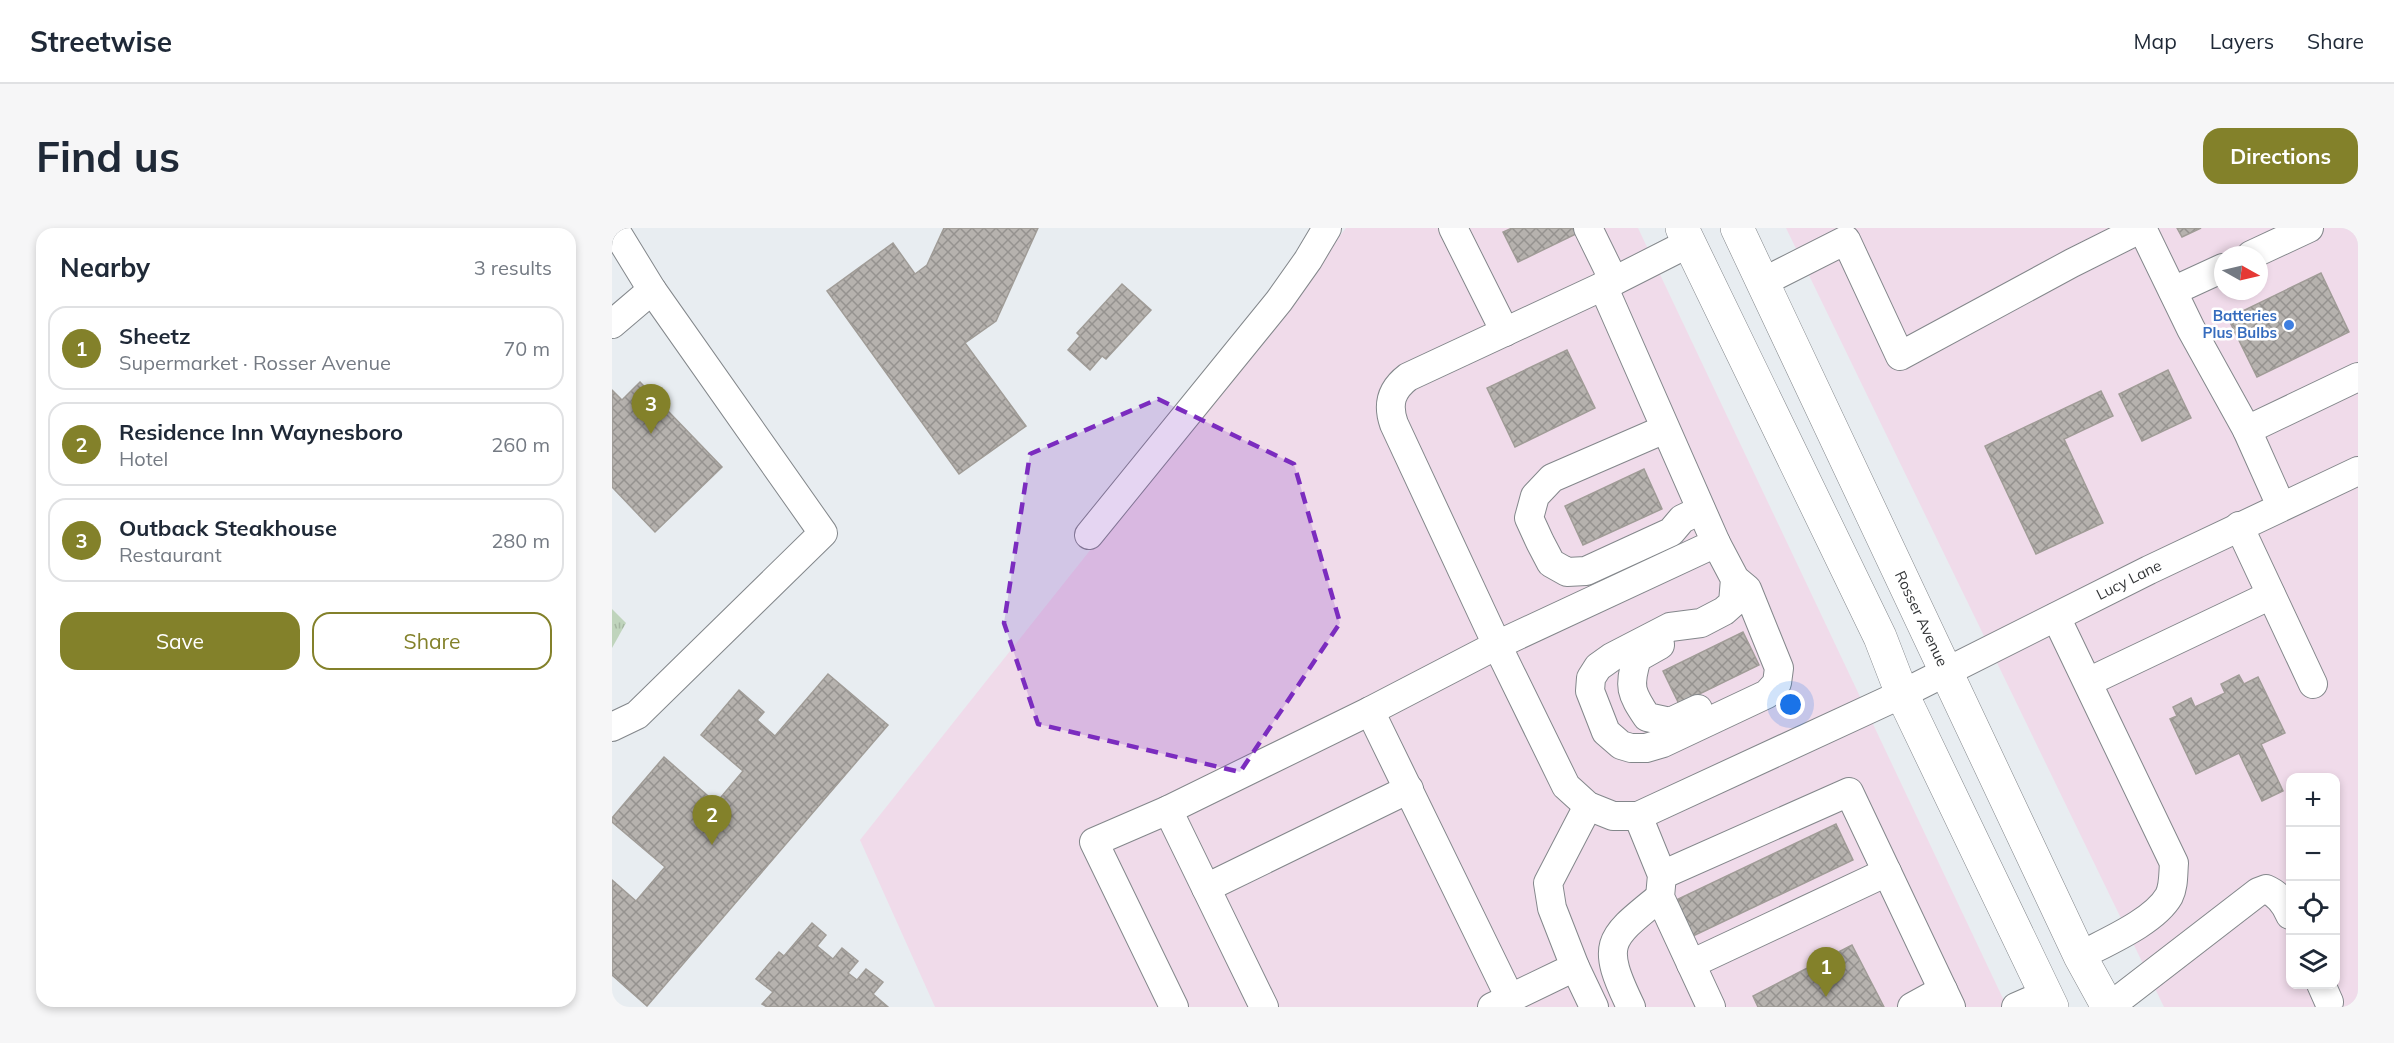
<!DOCTYPE html>
<html lang="en">
<head>
<meta charset="utf-8">
<style>
  body { margin:0; font-family:Mulish,sans-serif; background:#f6f6f7; color:#1f2937 }
  .controls { position:absolute; right:18px; bottom:18px; display:grid; overflow:hidden; border-radius:12px; box-shadow:0 3px 9px #0003 }
  .controls button { width:54px; height:54px; display:grid; place-items:center; padding:0; border:0; border-bottom:2px solid #e0e1e3; background:#fff; color:#1f2937; font:30px sans-serif }
  .compass { position:absolute; left:1602px; top:18px; width:54px; height:54px; border-radius:50%; background:#fff; box-shadow:0 3px 9px #0003; rotate:98deg }
  .you { position:absolute; left:1179px; top:477px; width:21px; height:21px; margin:-15px; border:4px solid #fff; border-radius:50%; background:#1a73e8; box-shadow:0 0 0 9px #1a73e833 }
  .badge { display:grid; place-items:center; width:39px; height:39px; border-radius:50%; background:#83812a; color:#fff; font-size:20px; font-weight:700 }
  .pin { position:absolute; translate:-50% -50px; filter:drop-shadow(0 2px 3px #0008) }
  .pin::after { content:''; position:absolute; top:32px; width:21px; height:18px; background:inherit; clip-path:polygon(0 0,100% 0,50% 100%) }
  .list { margin:0; padding:0; list-style:none }
  h2 { display:flex; justify-content:space-between; align-items:center; height:78px; margin:0; padding:0 24px; font-size:26px }
  h2 small { font-size:20px; font-weight:400; color:#747a83 }
  .list li { display:grid; grid-template-columns:39px 1fr auto; gap:18px; align-items:center; box-sizing:border-box; height:84px; margin:0 12px 12px; padding:0 12px; border:2px solid #e0e1e3; border-radius:18px }
  .list b { display:block; font-size:22px; white-space:nowrap }
  .list p { margin:0; font-size:20px; white-space:nowrap; color:#747a83 }
  .list em { font-size:20px; font-style:normal; color:#747a83 }
  .actions { display:flex; gap:12px; padding:18px 24px }
  .actions a { flex:1; padding:14px 0; border:2px solid #83812a; border-radius:18px; text-align:center; font-size:21px; color:#83812a }
  .actions .main { background:#83812a; color:#fff }
  .icon { flex:none; width:33px; height:33px; fill:none; stroke:currentColor; stroke-width:2; stroke-linecap:round; stroke-linejoin:round }
  .map { position:relative; flex:none; width:1746px; height:779px; overflow:hidden; border-radius:18px }
  header { display:flex; align-items:center; gap:36px; box-sizing:border-box; height:84px; padding:0 30px; background:#fff; border-bottom:2px solid #e0e1e3 }
  header strong { font-size:28px }
  nav { display:flex; gap:33px; margin-inline-start:auto; font-size:21px }
  .intro { display:flex; align-items:center; justify-content:space-between; box-sizing:border-box; height:144px; padding:0 36px }
  h1 { margin:0; font-size:42px }
  .button { padding:15px 27px; border-radius:18px; background:#83812a; color:#fff; font-size:21px; font-weight:700 }
  main { display:flex; gap:36px; padding:0 36px }
  aside { flex:1; background:#fff; border-radius:18px; box-shadow:0 3px 9px #0003 }
  .map>svg:first-child { display:block }
</style>
</head>
<body>
<header>
<strong>Streetwise</strong>
<nav><a>Map</a><a>Layers</a><a>Share</a></nav>
</header>
<div class="intro"><h1>Find us</h1><a class="button">Directions</a></div>
<main>
<aside>
<h2>Nearby<small>3 results</small></h2>
<ul class="list">
<li><span class="badge">1</span><div><b>Sheetz</b><p>Supermarket · Rosser Avenue</p></div><em>70 m</em></li>
<li><span class="badge">2</span><div><b>Residence Inn Waynesboro</b><p>Hotel</p></div><em>260 m</em></li>
<li><span class="badge">3</span><div><b>Outback Steakhouse</b><p>Restaurant</p></div><em>280 m</em></li>
</ul>
<div class="actions"><a class="main">Save</a><a>Share</a></div>
</aside>
<div class="map">
<svg width="1746" height="779" viewBox="0 0 1746 779">
  <defs>
    <pattern id="grass-tufts" width="24" height="20" patternUnits="userSpaceOnUse" patternTransform="scale(1.5)"><rect width="24" height="20" fill="#bfd4bc"/><path d="M3 7l-1-3M5 7V3M7 7l1-3M15 17l-1-3M17 17v-4M19 17l1-3" fill="none" stroke="#a5b7a2"/></pattern>
    <pattern id="building-cross-hatch" width="8" height="8" patternUnits="userSpaceOnUse" patternTransform="scale(1.5)"><rect width="8" height="8" fill="#b6b2ae"/><path d="M0 0l8 8M0 8l8-8" fill="none" stroke="#95928f"/></pattern>
  </defs>
  <rect width="100%" height="100%" fill="#e8edf1"/>
  <!-- commercial -->
  <g fill="#f0dbea" fill-rule="evenodd">
    <path d="M734,0H1026L1395,779H323L248,612Z"/>
    <path d="M1174,0H1746V779H1552ZM1611,27H1647V63H1611ZM1678,550H1724V756H1678Z"/>
  </g>
  <!-- grass -->
  <path fill="url(#grass-tufts)" d="M0,381L14,395L0,420Z"/>
  <!-- building -->
  <g fill="url(#building-cross-hatch)" stroke="#a09c97" stroke-width="1.5">
    <path d="M332,0H426L384,93L353,115L414,198L347,246L215,63L281,15L303,46L315,37Z"/>
    <path d="M900,0H961L964,6L906,34L891,4Z"/>
    <path d="M1565,0H1589L1570,9Z"/>
    <path d="M1709,45L1737,104L1645,149L1616,90Z"/>
    <path d="M510,56L539,82L494,131L490,128L478,142L456,122L468,108L465,105Z"/>
    <path d="M955,122L983,180L903,219L875,160Z"/>
    <path d="M1556,142L1579,190L1530,213L1507,166Z"/>
    <path d="M28,154L110,239L43,304L0,259V162L10,172Z"/>
    <path d="M1489,163L1501,188L1452,211L1491,295L1424,326L1373,218Z"/>
    <path d="M1032,241L1050,281L971,317L953,278Z"/>
    <path d="M1131,404L1147,437L1067,476L1051,443Z"/>
    <path d="M216,446L276,497L35,778L0,747V652L24,673L53,639L0,594V590L52,529L104,575L131,543L89,507L127,462L152,484L145,492L163,508Z"/>
    <path d="M1627,447L1632,456L1646,449L1673,505L1649,516L1671,563L1650,573L1627,525L1584,546L1558,491L1565,488L1561,479L1579,470L1583,479L1613,465L1609,456Z"/>
    <path d="M1224,596L1241,632L1081,708L1064,672Z"/>
    <path d="M200,695L214,707L205,718L221,731L230,720L246,733L236,745L245,752L254,741L271,754L261,766L276,779H155L150,776L161,764L144,751L167,724L172,728Z"/>
    <path d="M1240,717L1272,779H1146L1141,768Z"/>
  </g>
  <g fill="none" stroke-linecap="round" stroke-linejoin="round">
    <!-- minor casing -->
    <g stroke="#83878b" stroke-width="30">
      <g id="minor">
        <path d="M841,0L893,104"/>
        <path d="M976,0L1002,53"/>
        <path d="M1530,0L1579,101L1635,202L1746,149"/>
        <path id="s1" d="M1077,15L1002,53L796,149C779,162 775,176 782,196L885,417L954,558L976,578L1001,588H1026L1290,466L1537,342L1746,243"/>
        <path d="M1639,27L1697,0"/>
        <path d="M1151,54L1234,12L1288,128L1460,35L1530,0"/>
        <path d="M1561,63L1611,40"/>
        <path d="M0,96L40,62"/>
        <path d="M1053,201L940,250L923,268L917,290L928,314L939,335L955,344L974,343L1059,304L1070,291L1089,282"/>
        <path d="M1635,202L1669,278"/>
        <path d="M1627,298L1701,456"/>
        <path d="M477,307L667,73L696,32L715,0"/>
        <path d="M1104,315L1123,351L1135,361L1167,440L1165,455L1155,466L1051,515L1034,520H1019L1009,517L994,504L978,463L979,450L986,439L1000,429L1058,399L1089,395L1112,383L1121,375L1123,351"/>
        <path d="M1444,389L1562,635C1561,646 1562,658 1557,668C1542,694 1494,714 1468,728"/>
        <path d="M1048,417L1025,430C1016,459 1019,465 1035,489L1058,494L1086,481"/>
        <path d="M1476,454L1659,367"/>
        <path d="M758,483L898,770"/>
        <path d="M0,499L25,487L211,305L40,62L2,0"/>
        <path d="M556,582L594,660"/>
        <path d="M1026,588L1050,647L1048,669L1099,779"/>
        <path d="M1050,647L1237,564L1339,779"/>
        <path d="M1079,736L1275,644"/>
        <path d="M963,739L982,779"/>
        <path d="M1709,756L1717,774"/>
        <path d="M562,779L482,614L556,582L758,483L885,417L1104,315L991,58"/>
        <path d="M652,779L594,660L797,561"/>
        <path d="M880,779L963,739L940,680L936,655L976,578"/>
        <path d="M1019,779C988,715 996,711 1048,669"/>
        <path d="M1300,779L1331,762"/>
        <path d="M1404,779L1434,766"/>
        <path d="M1497,779L1646,664L1654,661C1666,666 1673,675 1678,687"/>
      </g>
    </g>
    <!-- major casing -->
    <g stroke="#83878b" stroke-width="34">
      <g id="major">
        <path d="M1070,0L1268,409L1290,466L1440,779"/>
        <path id="s2" d="M1125,0L1468,728L1496,779"/>
      </g>
    </g>
    <!-- minor -->
    <use href="#minor" stroke="#fff" stroke-width="28"/>
    <!-- major -->
    <use href="#major" stroke="#fff" stroke-width="33"/>
  </g>
  <!-- marked area -->
  <path fill="#7b2cbf" fill-opacity="0.2" stroke="#7b2cbf" stroke-width="4.5" stroke-dasharray="12 8" stroke-linejoin="round" d="M546,171L682,236L728,395L628,544L426,496L392,395L418,226Z"/>
  <!-- markers -->
  <circle fill="#3f7fe0" stroke="#fff" stroke-width="2" cx="1677" cy="97" r="6"/>
  <g text-anchor="middle" stroke-width="5" stroke-linejoin="round" paint-order="stroke">
    <!-- shop labels -->
    <g font-size="15" font-weight="bold" fill="#366cbe" stroke="#fff" text-anchor="end">
      <text x="1665" y="93">Batteries<tspan x="1665" dy="17">Plus Bulbs</tspan></text>
    </g>
    <!-- street labels -->
    <g font-size="15" fill="#343638" stroke="#fff">
      <text dy="5" stroke="none"><textPath href="#s1" startOffset="1392">Lucy Lane</textPath></text>
      <text dy="5" stroke="none"><textPath href="#s2" startOffset="432">Rosser Avenue</textPath></text>
    </g>
  </g>
</svg>
<div class="controls">
<button>+</button>
<button>−</button>
<button><svg class="icon" aria-label="locate" viewBox="0 0 24 24"><circle cx="12" cy="12" r="6"/><path d="M12 2v4M12 18v4M2 12h4M18 12h4"/></svg></button>
<button><svg class="icon" aria-label="layers" viewBox="0 0 24 24"><path d="M12 4l9 5-9 5-9-5zM3 14l9 5 9-5"/></svg></button>
</div>
<svg class="compass" viewBox="-18 -18 36 36"><path d="M0-13l5 13h-10z" fill="#e53935"/><path d="M0 13l5-13h-10z" fill="#747a83"/></svg>
<div class="you"></div>
<div class="pin badge" style="left:1214px;top:769px">1</div>
<div class="pin badge" style="left:100px;top:617px">2</div>
<div class="pin badge" style="left:39px;top:206px">3</div>
</div>
</main>
</body>
</html>
